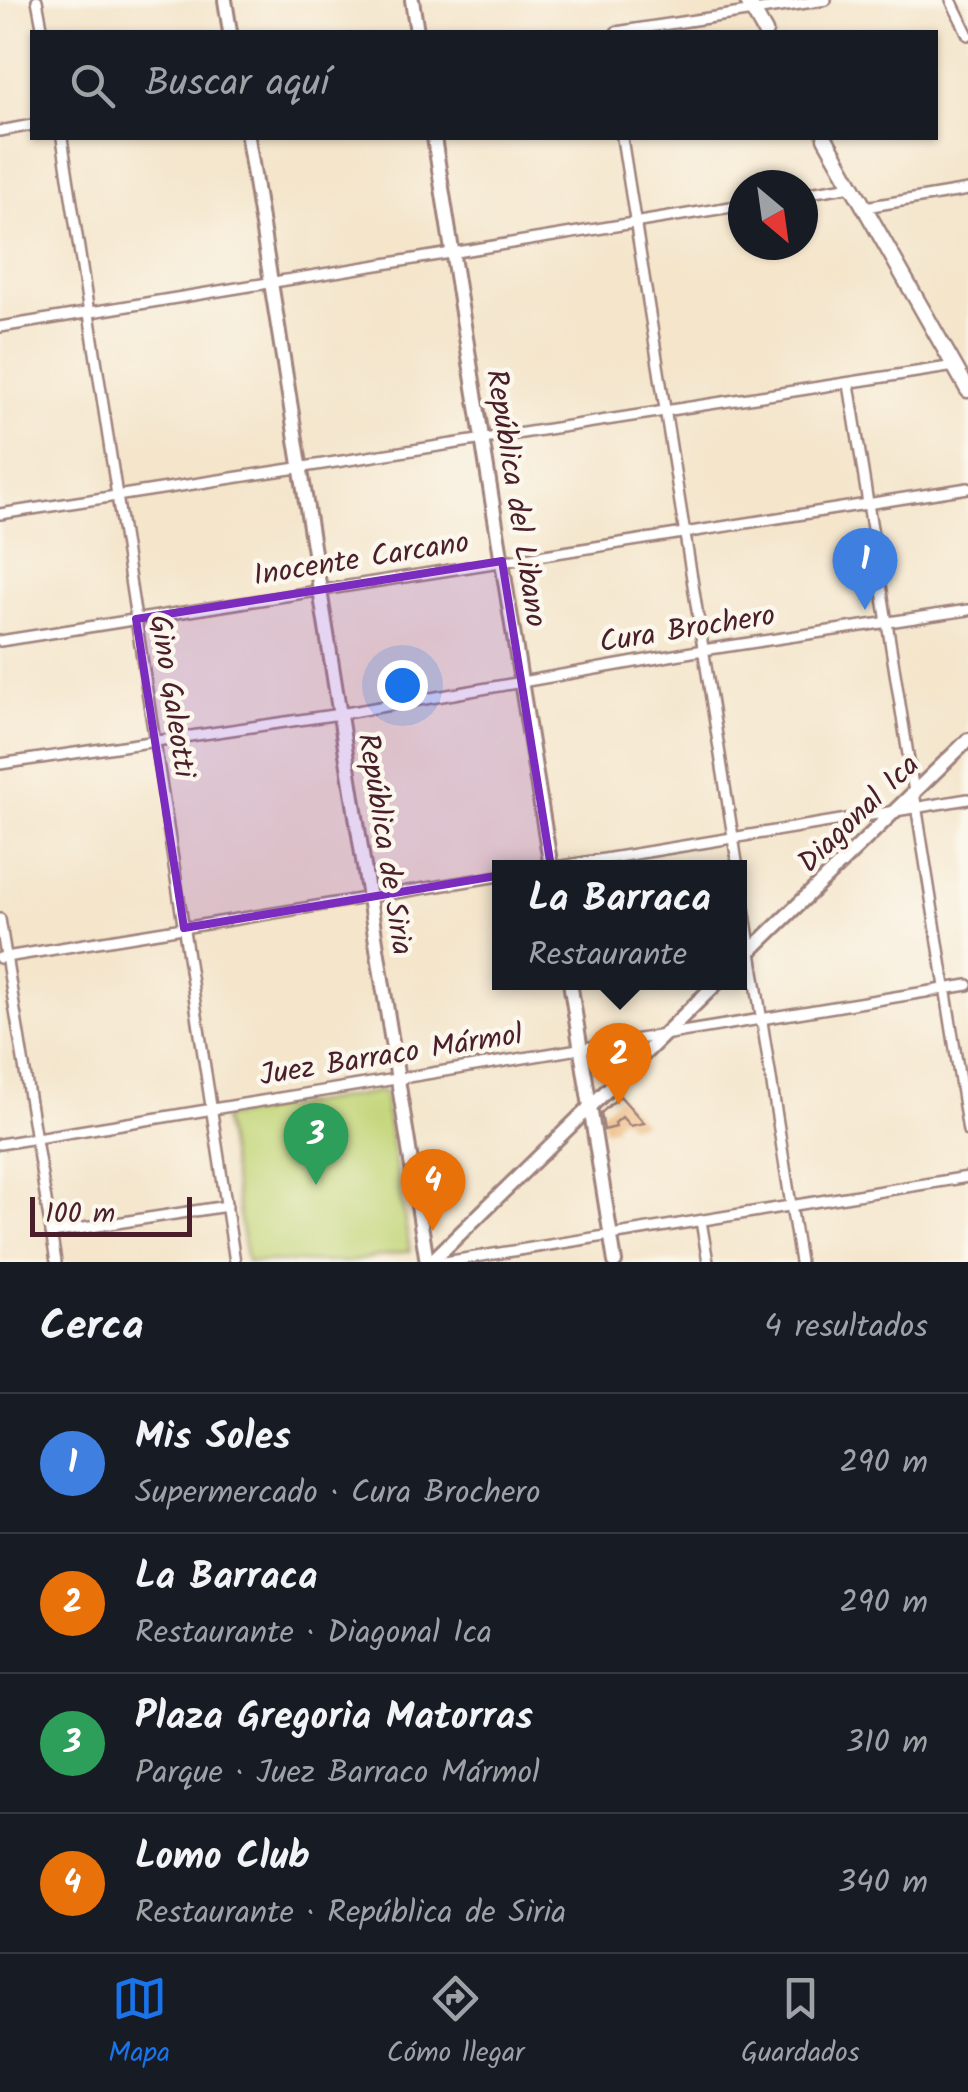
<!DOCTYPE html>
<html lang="es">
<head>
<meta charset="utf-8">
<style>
  body { margin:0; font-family:Kalam,sans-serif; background:#20242c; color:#f1f3f6 }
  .compass { position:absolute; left:728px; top:170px; width:90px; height:90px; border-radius:50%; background:#171b24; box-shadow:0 2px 8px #0004; rotate:151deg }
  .scale { position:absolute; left:30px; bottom:25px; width:162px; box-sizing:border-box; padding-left:10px; border:5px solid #4a1f2b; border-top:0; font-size:28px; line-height:35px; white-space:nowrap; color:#4a1f2b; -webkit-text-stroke:8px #fbf7ec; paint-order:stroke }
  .you { position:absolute; left:402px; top:685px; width:35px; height:35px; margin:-25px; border:8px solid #fff; border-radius:50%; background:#1a73e8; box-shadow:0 0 0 15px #1a73e833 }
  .badge { display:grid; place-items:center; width:65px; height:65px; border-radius:50%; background:#1a73e8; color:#fff; font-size:32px; font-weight:700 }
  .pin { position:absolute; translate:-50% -82px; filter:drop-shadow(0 2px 5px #0008) }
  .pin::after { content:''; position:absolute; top:52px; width:35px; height:30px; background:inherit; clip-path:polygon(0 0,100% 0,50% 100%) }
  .popup { position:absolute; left:492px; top:860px; width:255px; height:130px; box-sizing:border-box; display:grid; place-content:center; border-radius:0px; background:#171b24; filter:drop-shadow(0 2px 8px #0005); font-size:32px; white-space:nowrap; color:#9ea1a6 }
  .popup b { font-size:38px; color:#f1f3f6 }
  .popup::after { content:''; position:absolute; left:50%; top:100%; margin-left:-20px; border:20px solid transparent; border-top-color:#171b24 }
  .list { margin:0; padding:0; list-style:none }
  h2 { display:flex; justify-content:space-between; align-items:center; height:130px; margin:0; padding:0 40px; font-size:42px }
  h2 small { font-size:32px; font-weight:400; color:#9ea1a6 }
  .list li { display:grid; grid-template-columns:65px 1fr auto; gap:30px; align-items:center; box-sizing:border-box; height:140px; padding:0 40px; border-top:2px solid #363941 }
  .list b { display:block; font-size:38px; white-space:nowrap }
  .list p { margin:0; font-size:32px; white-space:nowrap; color:#9ea1a6 }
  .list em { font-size:32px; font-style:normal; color:#9ea1a6 }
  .icon { flex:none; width:55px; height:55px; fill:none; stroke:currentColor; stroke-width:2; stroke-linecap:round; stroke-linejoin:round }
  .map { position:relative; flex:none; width:968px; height:1262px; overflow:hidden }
  .search { position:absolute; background:#171b24; box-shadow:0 2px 8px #0004; left:30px; right:30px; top:30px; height:110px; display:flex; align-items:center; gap:25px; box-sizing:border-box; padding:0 35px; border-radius:0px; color:#9ea1a6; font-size:38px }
  .sheet { height:690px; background:#171b24 }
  nav { display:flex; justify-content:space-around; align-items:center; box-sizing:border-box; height:140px; border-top:2px solid #363941; background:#171b24; font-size:28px; color:#9ea1a6 }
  nav a { display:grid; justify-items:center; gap:5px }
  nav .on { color:#1a73e8 }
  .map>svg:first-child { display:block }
</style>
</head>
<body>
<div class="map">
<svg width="968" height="1262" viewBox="0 0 968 1262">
  <rect width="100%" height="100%" fill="#fbf7ec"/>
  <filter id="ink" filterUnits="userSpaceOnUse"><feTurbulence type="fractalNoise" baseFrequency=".01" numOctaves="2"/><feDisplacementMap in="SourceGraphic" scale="20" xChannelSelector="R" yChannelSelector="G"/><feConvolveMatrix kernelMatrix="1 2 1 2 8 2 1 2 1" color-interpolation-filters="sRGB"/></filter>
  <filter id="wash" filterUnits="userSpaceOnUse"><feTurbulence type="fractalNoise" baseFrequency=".0048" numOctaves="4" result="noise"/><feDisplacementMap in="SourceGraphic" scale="40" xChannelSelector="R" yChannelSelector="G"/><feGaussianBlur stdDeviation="2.25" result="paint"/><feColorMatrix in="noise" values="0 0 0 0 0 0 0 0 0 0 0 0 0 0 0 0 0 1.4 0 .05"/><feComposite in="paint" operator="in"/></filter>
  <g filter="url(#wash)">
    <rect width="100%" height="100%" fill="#f4e5cb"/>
    <!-- green -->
    <path fill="#c2d578" stroke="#867a52" stroke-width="2.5" d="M383,1091L410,1251L348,1262H247L223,1118Z"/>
    <g id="blocks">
      <!-- building -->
      <path fill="#ebae70" d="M620,1096L644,1123L630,1126L622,1117L615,1123L616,1127L604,1130L601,1113Z"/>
    </g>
  </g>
  <g filter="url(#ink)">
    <use href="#blocks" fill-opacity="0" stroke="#9f827b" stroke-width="2.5"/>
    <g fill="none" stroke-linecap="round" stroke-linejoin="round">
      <!-- street casing -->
      <g stroke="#9f827b" stroke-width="14">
        <g id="street">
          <path d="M37,0L43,32"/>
          <path d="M951,0L968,35"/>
          <path d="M616,32L826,0"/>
          <path d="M0,131L32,125"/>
          <path d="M62,138L235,1262"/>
          <path d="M622,138L738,868"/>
          <path d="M803,194L852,186"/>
          <path d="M865,207L968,190"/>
          <path d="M0,327L743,205"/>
          <path d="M849,384L968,1131"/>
          <path d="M0,514L955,366"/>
          <path d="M0,641L968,488"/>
          <path d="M0,764L340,714L703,650L968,610"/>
          <path d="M550,868L968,799"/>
          <path d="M739,876L800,1262"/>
          <path d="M0,919L56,1262"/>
          <path d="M0,958L499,876"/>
          <path d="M0,1144L968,985"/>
          <path d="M701,1221L708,1262"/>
          <path d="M51,1233L227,1206"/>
          <path d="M445,1262L968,1177"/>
        </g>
      </g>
      <!-- secondary casing -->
      <g stroke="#9f827b" stroke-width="18">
        <g id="secondary">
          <path d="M225,0L230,32"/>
          <path d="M412,0L417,32"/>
          <path d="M248,138L427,1262"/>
          <path d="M434,138L551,868"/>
          <path d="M739,962L968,740"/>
          <path d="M570,982L615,1262"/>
          <path d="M431,1262L718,982"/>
        </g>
      </g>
      <!-- primary casing -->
      <g stroke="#9f827b" stroke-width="19">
        <g id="primary">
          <path d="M747,0L765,32"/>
          <path d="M825,138L968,390"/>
        </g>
      </g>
      <!-- street -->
      <use href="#street" stroke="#fff" stroke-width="9"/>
      <!-- secondary -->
      <use href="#secondary" stroke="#fff" stroke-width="12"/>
      <!-- primary -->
      <use href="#primary" stroke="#fff" stroke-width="14"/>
    </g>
  </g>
  <!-- marked area -->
  <path fill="#7b2cbf" fill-opacity="0.2" stroke="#7b2cbf" stroke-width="8" stroke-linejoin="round" d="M502,561L551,867L184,928L136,619Z"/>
  <g text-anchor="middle" stroke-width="9" stroke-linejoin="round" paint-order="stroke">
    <!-- street labels -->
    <g font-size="30" fill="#4a1f2b" stroke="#fbf7ec">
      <text transform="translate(517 498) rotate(81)" y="10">República del Libano</text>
      <text transform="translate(361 558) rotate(-9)" y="10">Inocente Carcano</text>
      <text transform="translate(687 628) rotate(-9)" y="10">Cura Brochero</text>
      <text transform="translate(173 696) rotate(81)" y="10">Gino Galeotti</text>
      <text transform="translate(858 813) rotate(-44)" y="10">Diagonal Ica</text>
      <text transform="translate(386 844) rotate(81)" y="10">República de Siria</text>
      <text transform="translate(391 1054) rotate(-9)" y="10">Juez Barraco Mármol</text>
    </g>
  </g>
</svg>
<svg class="compass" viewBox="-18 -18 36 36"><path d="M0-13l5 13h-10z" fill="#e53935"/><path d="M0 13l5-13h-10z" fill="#9ea1a6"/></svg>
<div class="scale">100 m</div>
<div class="you"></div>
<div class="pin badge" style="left:865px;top:610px;background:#3f7fe0">1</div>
<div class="pin badge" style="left:619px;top:1105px;background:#e8710a">2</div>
<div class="popup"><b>La Barraca</b>Restaurante</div>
<div class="pin badge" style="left:316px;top:1185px;background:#2e9e5b">3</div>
<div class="pin badge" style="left:433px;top:1231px;background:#e8710a">4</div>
<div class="search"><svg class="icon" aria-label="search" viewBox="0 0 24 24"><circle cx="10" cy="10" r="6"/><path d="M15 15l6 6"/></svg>Buscar aquí</div>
</div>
<section class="sheet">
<h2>Cerca<small>4 resultados</small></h2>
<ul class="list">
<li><span class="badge" style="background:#3f7fe0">1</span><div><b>Mis Soles</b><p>Supermercado · Cura Brochero</p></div><em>290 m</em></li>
<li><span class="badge" style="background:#e8710a">2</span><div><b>La Barraca</b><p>Restaurante · Diagonal Ica</p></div><em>290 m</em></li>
<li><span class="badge" style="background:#2e9e5b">3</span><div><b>Plaza Gregoria Matorras</b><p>Parque · Juez Barraco Mármol</p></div><em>310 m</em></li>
<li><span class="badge" style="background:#e8710a">4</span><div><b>Lomo Club</b><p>Restaurante · República de Siria</p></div><em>340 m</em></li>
</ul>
</section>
<nav>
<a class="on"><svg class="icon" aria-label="map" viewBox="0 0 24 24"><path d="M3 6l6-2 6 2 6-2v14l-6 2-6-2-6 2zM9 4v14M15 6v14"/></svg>Mapa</a>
<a><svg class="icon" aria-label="directions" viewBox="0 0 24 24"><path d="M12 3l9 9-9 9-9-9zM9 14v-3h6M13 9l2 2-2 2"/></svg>Cómo llegar</a>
<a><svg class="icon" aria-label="saved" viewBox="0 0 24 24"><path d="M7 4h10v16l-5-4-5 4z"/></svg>Guardados</a>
</nav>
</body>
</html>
